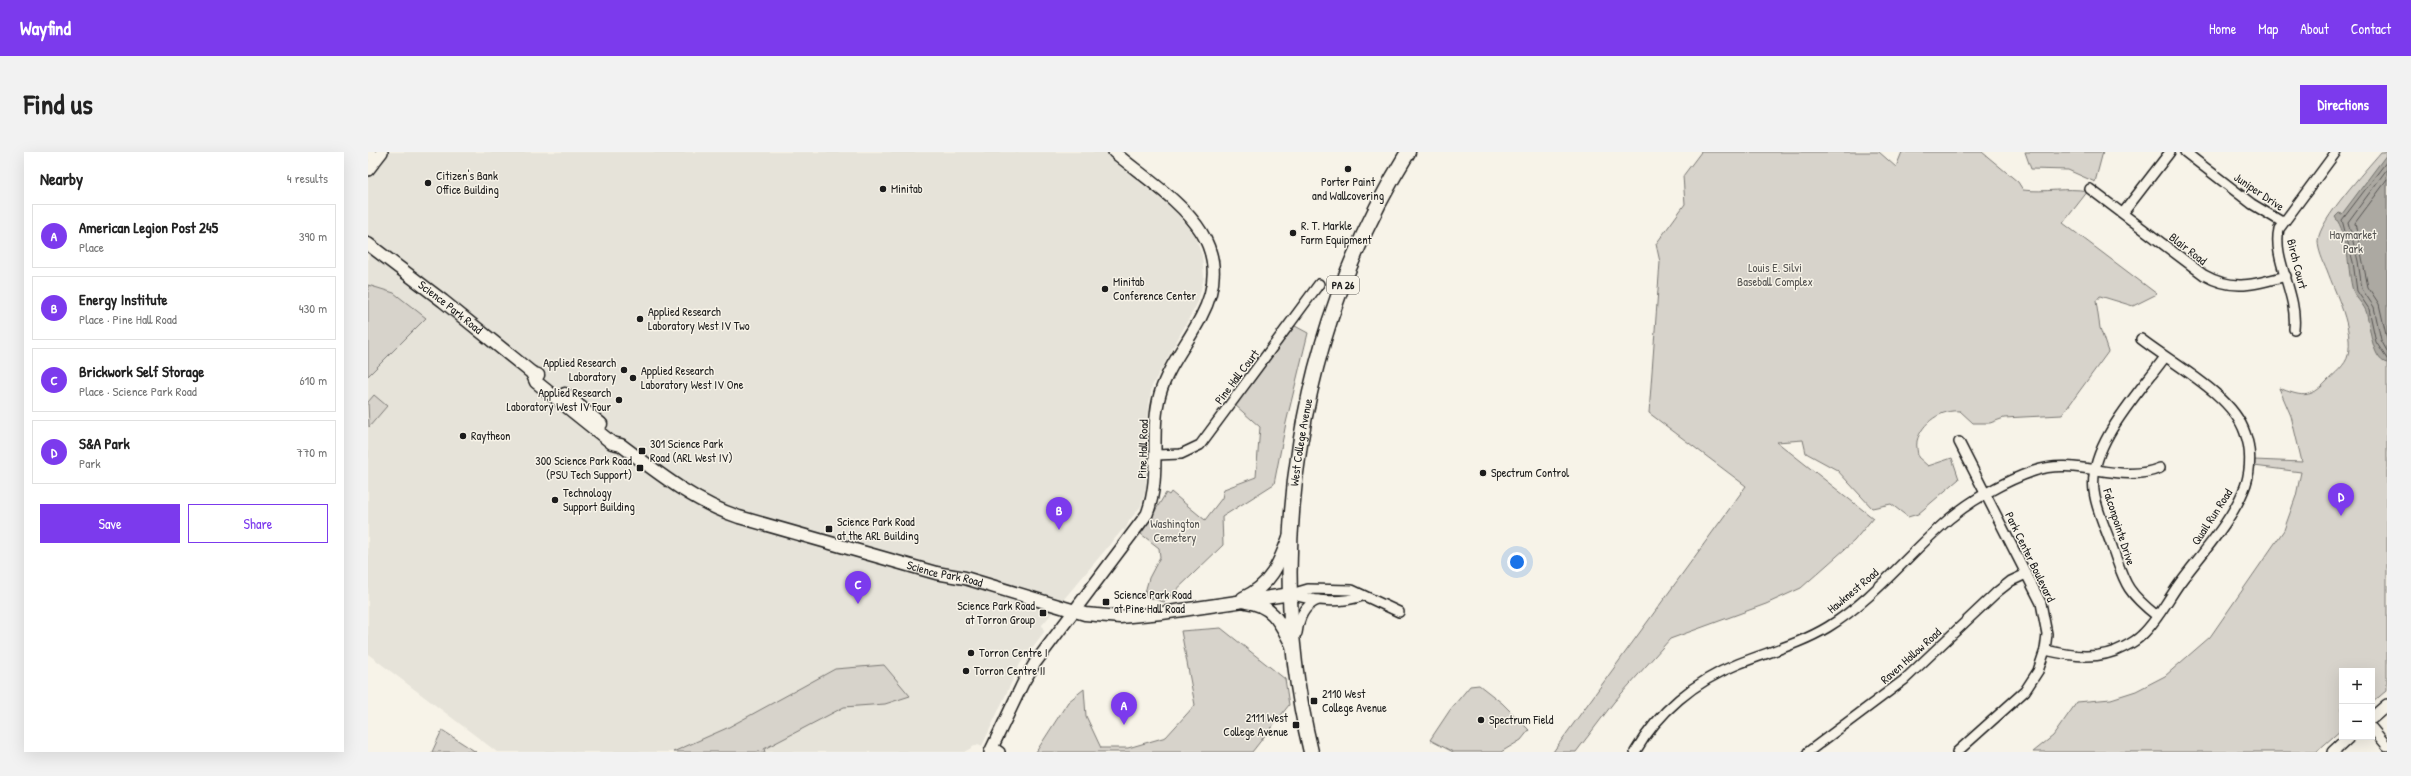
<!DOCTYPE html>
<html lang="en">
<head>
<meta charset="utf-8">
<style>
  body { margin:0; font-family:"Patrick Hand",sans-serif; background:#f2f2f2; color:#222 }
  .controls { position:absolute; right:12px; bottom:12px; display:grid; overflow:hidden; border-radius:0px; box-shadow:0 4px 16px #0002 }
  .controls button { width:36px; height:36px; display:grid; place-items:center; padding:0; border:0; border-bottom:1px solid #e0e0e0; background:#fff; color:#222; font:20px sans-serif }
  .you { position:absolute; left:1149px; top:410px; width:14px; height:14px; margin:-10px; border:3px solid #fff; border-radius:50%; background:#1a73e8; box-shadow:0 0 0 6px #1a73e833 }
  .badge { display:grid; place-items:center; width:26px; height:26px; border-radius:50%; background:#7c3aed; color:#fff; font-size:13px; font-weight:700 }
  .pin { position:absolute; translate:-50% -33px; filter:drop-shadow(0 1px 2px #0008) }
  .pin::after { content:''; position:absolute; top:21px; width:14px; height:12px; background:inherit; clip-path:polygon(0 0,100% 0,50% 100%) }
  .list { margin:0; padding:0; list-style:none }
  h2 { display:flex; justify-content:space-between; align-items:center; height:52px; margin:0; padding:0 16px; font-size:17px }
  h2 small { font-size:13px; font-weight:400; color:#767676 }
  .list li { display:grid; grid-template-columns:26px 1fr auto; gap:12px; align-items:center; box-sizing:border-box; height:64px; margin:0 8px 8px; padding:0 8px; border:1px solid #e0e0e0; border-radius:0px }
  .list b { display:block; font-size:15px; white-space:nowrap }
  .list p { margin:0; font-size:13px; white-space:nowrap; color:#767676 }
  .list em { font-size:13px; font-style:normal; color:#767676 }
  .actions { display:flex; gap:8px; padding:12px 16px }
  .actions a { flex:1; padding:9px 0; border:1px solid #7c3aed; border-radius:0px; text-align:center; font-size:14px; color:#7c3aed }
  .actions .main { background:#7c3aed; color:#fff }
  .map { position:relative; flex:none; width:2019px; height:600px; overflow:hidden; border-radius:0px }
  header { display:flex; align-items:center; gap:24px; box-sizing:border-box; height:56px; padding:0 20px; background:#7c3aed; color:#fff }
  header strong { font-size:19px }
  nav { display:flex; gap:22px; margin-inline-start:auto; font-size:14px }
  .intro { display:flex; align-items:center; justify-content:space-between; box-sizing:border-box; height:96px; padding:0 24px }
  h1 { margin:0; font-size:28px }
  .button { padding:10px 18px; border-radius:0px; background:#7c3aed; color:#fff; font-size:14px; font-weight:700 }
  main { display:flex; gap:24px; padding:0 24px }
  aside { flex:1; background:#fff; border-radius:0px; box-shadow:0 4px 16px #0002 }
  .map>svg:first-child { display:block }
</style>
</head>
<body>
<header>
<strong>Wayfind</strong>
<nav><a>Home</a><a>Map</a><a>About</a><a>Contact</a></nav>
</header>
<div class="intro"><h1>Find us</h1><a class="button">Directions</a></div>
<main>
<aside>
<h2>Nearby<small>4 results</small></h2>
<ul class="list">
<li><span class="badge">A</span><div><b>American Legion Post 245</b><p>Place</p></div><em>390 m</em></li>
<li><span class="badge">B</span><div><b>Energy Institute</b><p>Place · Pine Hall Road</p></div><em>430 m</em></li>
<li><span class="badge">C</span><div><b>Brickwork Self Storage</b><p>Place · Science Park Road</p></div><em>610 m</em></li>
<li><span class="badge">D</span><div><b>S&amp;A Park</b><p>Park</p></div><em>770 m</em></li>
</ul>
<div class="actions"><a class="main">Save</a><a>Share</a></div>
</aside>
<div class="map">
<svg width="2019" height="600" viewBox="0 0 2019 600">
  <rect width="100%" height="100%" fill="#f7f3e8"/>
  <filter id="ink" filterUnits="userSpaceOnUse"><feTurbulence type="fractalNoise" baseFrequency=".025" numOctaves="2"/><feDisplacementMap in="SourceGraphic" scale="8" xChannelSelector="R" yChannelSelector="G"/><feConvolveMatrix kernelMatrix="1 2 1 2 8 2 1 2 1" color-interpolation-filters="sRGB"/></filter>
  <g filter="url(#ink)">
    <!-- built -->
    <path fill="#e6e3d9" d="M0,0H750L748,11L805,57L825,80L834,103L836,125L830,150L784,234L781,252L778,336L773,354L761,369L757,379L755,377L674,473L676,480L652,512L614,594L610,592L596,600H129L0,502Z"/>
    <!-- green -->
    <g fill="#d7d3cb" stroke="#7a7874">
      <path d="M1333,0H1511L1528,15L1534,0H1614L1650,30L1655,38C1677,41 1698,35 1720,39L1695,71L1789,142L1765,154L1732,144L1728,149L1732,176L1740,200L1694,263L1636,266L1622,271H1605L1592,259C1574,257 1554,270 1549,289C1548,294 1550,301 1550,305L1560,314L1584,306L1591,327L1550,362L1540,365L1523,352L1504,356L1469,318L1438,301L1435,288L1409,290L1505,366L1486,389L1433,436L1398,452L1302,487L1246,550L1208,600H1185L1378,334L1281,261L1292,110L1288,92L1317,52L1315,24Z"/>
      <path d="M1657,0H1735L1727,30L1700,18L1663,17Z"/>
      <path d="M2013,0H2019V538L2004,551V519H1974V577L1948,600H1665L1685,584L1709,550L1743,547L1768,539L1797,524L1842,485L1916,378L1928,344L1933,320L1886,314V308L1934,310L1923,264L1911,236C1932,244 1942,248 1959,229C1966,222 1978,213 1980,203C1986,176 1968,143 1959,118C1955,109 1950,98 1950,89C1951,68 1998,18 2013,0Z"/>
      <path d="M0,133L26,141L58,166L0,224Z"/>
      <path d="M927,174L940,181L918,271L906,332L854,365L855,393L796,450L776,444L781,426L792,405L791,396L773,382L798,341L801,343L803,340L837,368L854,346L856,337L888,325L892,275L867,253Z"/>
      <path d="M6,243L19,254L1,275L0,250Z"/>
      <path d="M853,476L917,527L921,553L884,600H668L700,550L716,537L718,564L733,596H760L798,585L827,553L813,479Z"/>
      <path d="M516,513L542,544L517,552L476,555L396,597L397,600H305L359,576L467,517Z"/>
      <path d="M1111,533L1134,551L1161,578L1153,588L1133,600H1085L1062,588L1082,558L1102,534Z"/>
      <path d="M74,578L108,600H64Z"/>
    </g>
    <!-- water -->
    <path fill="#aca9a2" stroke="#72716c" d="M2019,2V211C2003,208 2002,170 1998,159C1994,150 1986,145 1984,135C1979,113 1981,84 1967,65L1971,61L1974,62Z"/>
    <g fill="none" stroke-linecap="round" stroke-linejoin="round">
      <!-- shore -->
      <g stroke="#565452" stroke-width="1">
        <path d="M2019,9L1974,68L1985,110L1989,139L2001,157L2008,190L2019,207"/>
        <path d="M2019,17L1980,70L1990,109L1994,137L2006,155L2013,188L2019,199"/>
        <path d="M2019,28L1987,71L2000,135L2011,152L2019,187"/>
      </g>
      <!-- minor casing -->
      <g stroke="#1c1c1c" stroke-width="12">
        <g id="minor">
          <path d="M1817,0L1884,52L1914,70"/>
          <path d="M1722,37L1836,123C1866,140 1887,132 1918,124"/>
          <path d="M1755,61L1802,0"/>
          <path d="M1926,177C1930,142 1904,107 1911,77L1968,0"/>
          <path d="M788,303L813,302L832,293L951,132"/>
          <path d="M923,442L940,437L984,438L1031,460"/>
          <path d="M923,442C944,449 972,452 994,444"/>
          <path d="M1789,464C1756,438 1757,430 1743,392C1737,375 1728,357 1726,339C1720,293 1771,241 1797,205"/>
          <path d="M929,481C931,467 935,454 950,448"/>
          <path d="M1677,498C1704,504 1730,509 1756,495C1762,492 1769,488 1774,483C1789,469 1799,449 1811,432C1833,402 1866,367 1878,332C1883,316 1883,296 1877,281C1865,243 1805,212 1773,187"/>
          <path d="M2004,576L2019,594"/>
          <path d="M625,595L632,600"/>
          <path d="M1267,600C1290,560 1327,529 1370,512C1400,500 1432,492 1460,475C1506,447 1540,402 1581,367C1605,347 1637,329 1666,319C1708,304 1752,333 1792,316"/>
          <path d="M1440,600L1536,528L1629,440L1643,429L1658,422"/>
          <path d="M1589,600L1657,539L1670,519L1677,498L1679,482L1673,451L1591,290"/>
        </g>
      </g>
      <!-- tertiary casing -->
      <g stroke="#1c1c1c" stroke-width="14">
        <g id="tertiary">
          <path d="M0,3L2,0"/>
          <path d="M0,18L14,0"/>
          <path d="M2004,566L2019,553"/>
          <path d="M622,600L655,531L667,511L779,362C794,323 781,281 792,242C800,214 820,191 833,165C876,84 798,44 746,0"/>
          <path d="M1965,600L1981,585"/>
        </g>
      </g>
      <!-- secondary casing -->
      <g stroke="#1c1c1c" stroke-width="15">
        <g id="secondary">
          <path id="s1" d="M0,92L75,149L164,221L170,223"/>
          <path id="s2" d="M164,221L168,230L244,291L253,293C290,321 326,350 371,365L568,421L597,426L717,462L752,465L794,461L923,442"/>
          <path d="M197,242L233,272"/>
          <path d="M875,446C903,433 911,412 921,385"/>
          <path d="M878,450C906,453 913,473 925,495"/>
        </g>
      </g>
      <!-- primary casing -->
      <g stroke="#1c1c1c" stroke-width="17">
        <g id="primary">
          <path id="s3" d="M943,600C894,398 931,177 1040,0"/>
        </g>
      </g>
      <!-- minor -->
      <use href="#minor" stroke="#f7f3e8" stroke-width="9"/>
      <!-- tertiary -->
      <use href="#tertiary" stroke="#f7f3e8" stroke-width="11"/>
      <!-- secondary -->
      <use href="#secondary" stroke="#f7f3e8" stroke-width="12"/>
      <!-- primary -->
      <use href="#primary" stroke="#f7f3e8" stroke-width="14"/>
    </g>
  </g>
  <!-- markers -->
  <g fill="#1c1c1c" stroke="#f7f3e8" stroke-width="1.5">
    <circle cx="980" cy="17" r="4"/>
    <circle cx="60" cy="31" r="4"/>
    <circle cx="515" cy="37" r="4"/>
    <circle cx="925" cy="81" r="4"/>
    <circle cx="737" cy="137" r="4"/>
    <circle cx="272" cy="167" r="4"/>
    <circle cx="256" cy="218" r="4"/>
    <circle cx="265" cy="226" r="4"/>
    <circle cx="251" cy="248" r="4"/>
    <circle cx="95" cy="284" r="4"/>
    <rect x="270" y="295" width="8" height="8" rx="2"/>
    <rect x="268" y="312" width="8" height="8" rx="2"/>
    <circle cx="1115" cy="321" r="4"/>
    <circle cx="187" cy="348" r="4"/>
    <rect x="457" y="373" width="8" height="8" rx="2"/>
    <rect x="734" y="446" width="8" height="8" rx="2"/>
    <rect x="671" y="457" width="8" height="8" rx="2"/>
    <circle cx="603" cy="501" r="4"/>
    <circle cx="598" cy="519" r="4"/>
    <rect x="942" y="545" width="8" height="8" rx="2"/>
    <circle cx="1113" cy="568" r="4"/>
    <rect x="924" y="569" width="8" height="8" rx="2"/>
  </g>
  <g text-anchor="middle" stroke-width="3" stroke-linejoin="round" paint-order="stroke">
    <!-- shield labels -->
    <rect fill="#f7f3e8" stroke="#5e5c59" stroke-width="1" x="959" y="124" width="32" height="18" rx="3"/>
    <g font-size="11" font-weight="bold" fill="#1c1c1c">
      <text x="975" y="137">PA 26</text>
    </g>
    <!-- poi labels -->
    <g font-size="12" fill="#1c1c1c" stroke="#f7f3e8" text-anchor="start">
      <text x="68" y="28">Citizen's Bank<tspan x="68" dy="14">Office Building</tspan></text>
      <text x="980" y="34" text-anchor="middle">Porter Paint<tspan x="980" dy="14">and Wallcovering</tspan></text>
      <text x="523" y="41">Minitab</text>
      <text x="933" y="78">R. T. Markle<tspan x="933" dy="14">Farm Equipment</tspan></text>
      <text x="745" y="134">Minitab<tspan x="745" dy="14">Conference Center</tspan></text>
      <text x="280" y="164">Applied Research<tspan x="280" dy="14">Laboratory West IV Two</tspan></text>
      <text x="248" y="215" text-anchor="end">Applied Research<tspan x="248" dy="14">Laboratory</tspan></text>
      <text x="273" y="223">Applied Research<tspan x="273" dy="14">Laboratory West IV One</tspan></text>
      <text x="243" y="245" text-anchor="end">Applied Research<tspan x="243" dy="14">Laboratory West IV Four</tspan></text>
      <text x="103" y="288">Raytheon</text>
      <text x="282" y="296">301 Science Park<tspan x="282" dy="14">Road (ARL West IV)</tspan></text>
      <text x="264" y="313" text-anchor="end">300 Science Park Road<tspan x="264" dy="14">(PSU Tech Support)</tspan></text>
      <text x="1123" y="325">Spectrum Control</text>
      <text x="195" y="345">Technology<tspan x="195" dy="14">Support Building</tspan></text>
      <text x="469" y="374">Science Park Road<tspan x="469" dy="14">at the ARL Building</tspan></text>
      <text x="746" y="447">Science Park Road<tspan x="746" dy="14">at Pine Hall Road</tspan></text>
      <text x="667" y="458" text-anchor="end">Science Park Road<tspan x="667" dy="14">at Torron Group</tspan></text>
      <text x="611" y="505">Torron Centre I</text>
      <text x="606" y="523">Torron Centre II</text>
      <text x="954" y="546">2110 West<tspan x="954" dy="14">College Avenue</tspan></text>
      <text x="920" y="570" text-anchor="end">2111 West<tspan x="920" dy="14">College Avenue</tspan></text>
      <text x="1121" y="572">Spectrum Field</text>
    </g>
    <!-- street labels -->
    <g font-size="12" fill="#1c1c1c" stroke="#f7f3e8">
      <text transform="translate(1891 40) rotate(34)" y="4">Juniper Drive</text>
      <text transform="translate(1820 97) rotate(38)" y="4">Blair Road</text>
      <text transform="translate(1929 112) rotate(76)" y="4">Birch Court</text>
      <text dy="4" stroke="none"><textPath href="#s1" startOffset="104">Science Park Road</textPath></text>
      <text transform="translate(869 225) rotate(-53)" y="4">Pine Hall Court</text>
      <text dy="4" stroke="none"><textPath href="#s3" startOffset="312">West College Avenue</textPath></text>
      <text transform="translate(775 297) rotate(-88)" y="4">Pine Hall Road</text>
      <text transform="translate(1844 365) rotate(-57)" y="4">Quail Run Road</text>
      <text transform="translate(1751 375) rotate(72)" y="4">Falconpointe Drive</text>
      <text transform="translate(1662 405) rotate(64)" y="4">Park Center Boulevard</text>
      <text dy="4" stroke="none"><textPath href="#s2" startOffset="469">Science Park Road</textPath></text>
      <text transform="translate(1485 439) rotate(-40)" y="4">Hawknest Road</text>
      <text transform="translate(1543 504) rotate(-42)" y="4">Raven Hollow Road</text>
    </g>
    <!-- park labels -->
    <g font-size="12" fill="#545351" stroke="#f7f3e8">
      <text x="1985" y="87">Haymarket<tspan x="1985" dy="14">Park</tspan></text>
      <text x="1407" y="120">Louis E. Silvi<tspan x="1407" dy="14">Baseball Complex</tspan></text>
      <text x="807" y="376">Washington<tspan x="807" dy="14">Cemetery</tspan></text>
    </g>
  </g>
</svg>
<div class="controls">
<button>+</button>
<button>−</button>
</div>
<div class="you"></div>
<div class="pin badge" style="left:756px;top:573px">A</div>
<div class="pin badge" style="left:691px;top:378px">B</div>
<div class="pin badge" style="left:490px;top:452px">C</div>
<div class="pin badge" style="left:1973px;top:364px">D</div>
</div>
</main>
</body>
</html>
